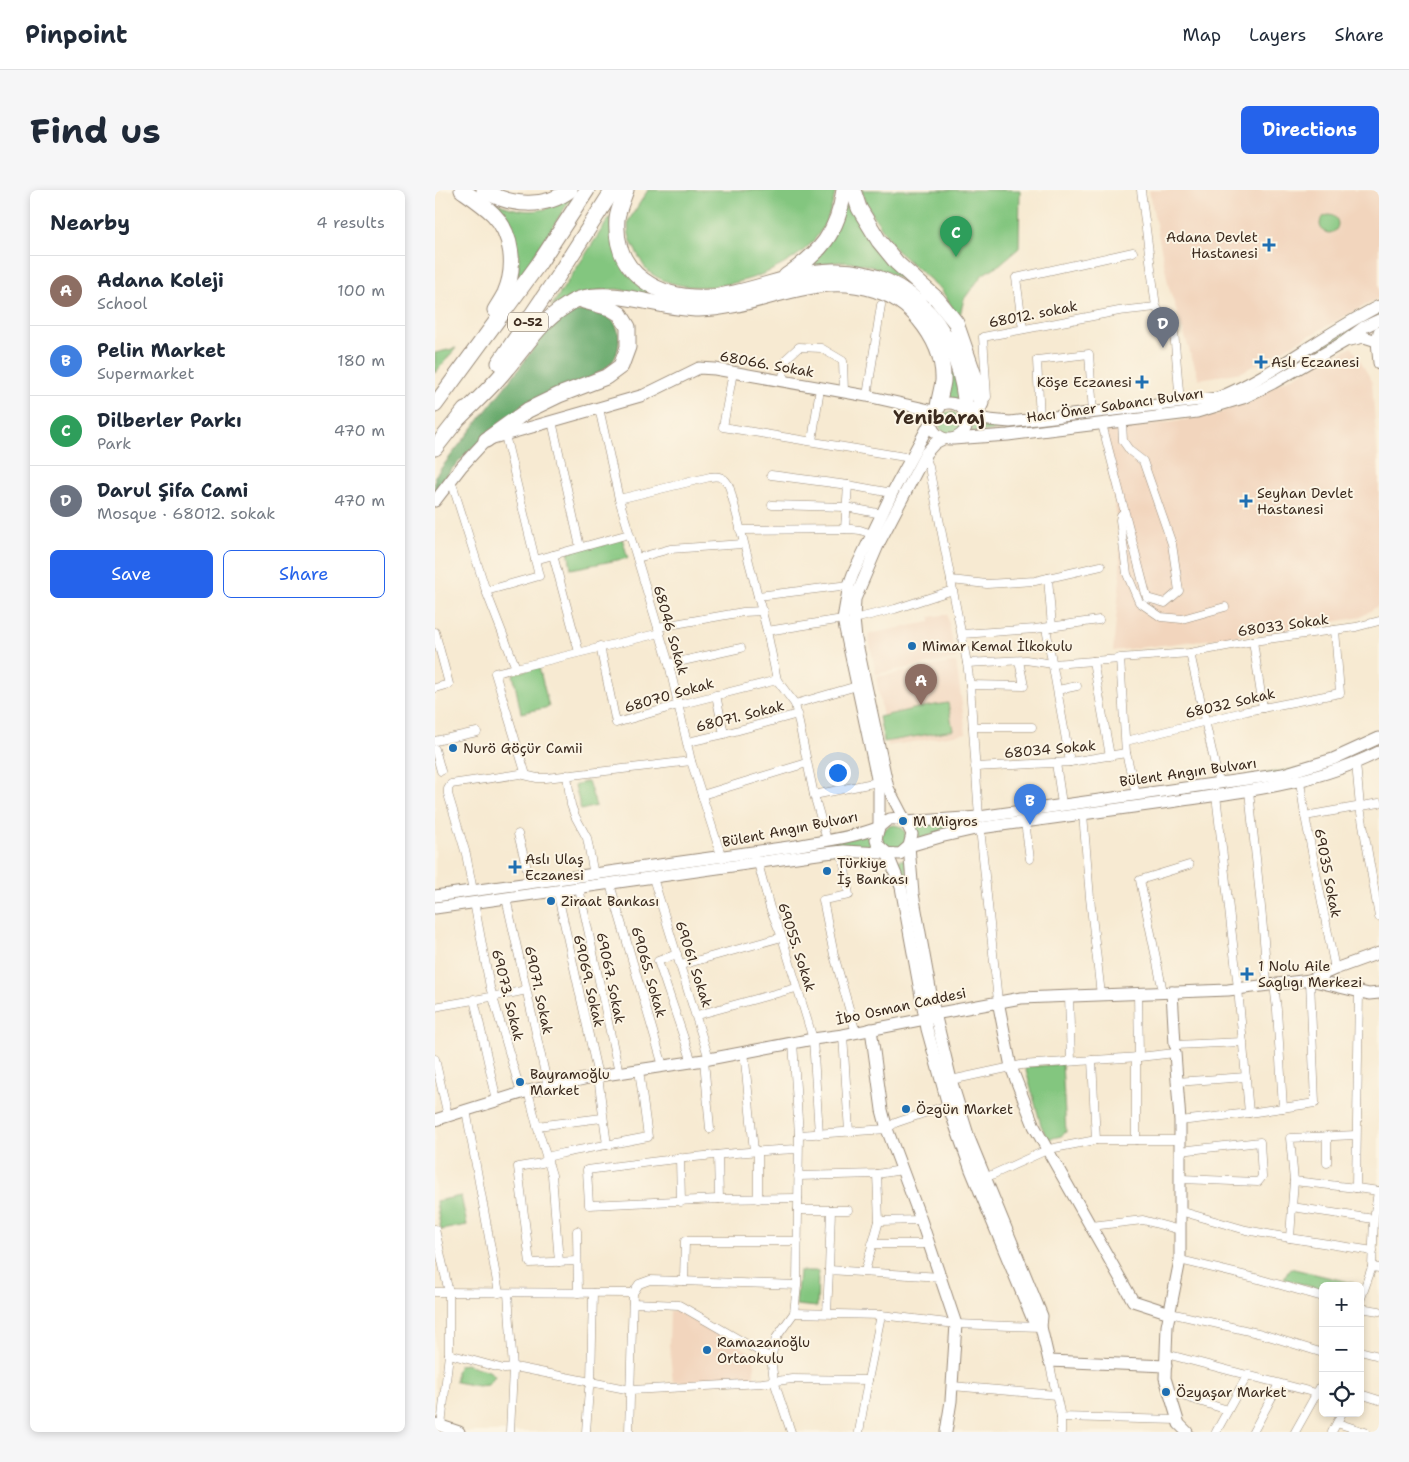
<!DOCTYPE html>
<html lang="en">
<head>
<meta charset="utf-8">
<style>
  body { margin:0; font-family:"Shantell Sans",sans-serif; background:#f6f6f7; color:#1f2937 }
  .controls { position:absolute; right:15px; bottom:15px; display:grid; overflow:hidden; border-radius:8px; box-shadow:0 2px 8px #0003 }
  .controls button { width:45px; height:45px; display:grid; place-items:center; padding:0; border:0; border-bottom:1px solid #e0e1e3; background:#fff; color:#1f2937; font:25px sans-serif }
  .you { position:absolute; left:402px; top:582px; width:18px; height:18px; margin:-12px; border:4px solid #fff; border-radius:50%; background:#1a73e8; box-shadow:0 0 0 8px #1a73e833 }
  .badge { display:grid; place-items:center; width:32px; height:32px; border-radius:50%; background:#2563eb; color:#fff; font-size:16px; font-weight:700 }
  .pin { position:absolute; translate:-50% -41px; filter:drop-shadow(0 1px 2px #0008) }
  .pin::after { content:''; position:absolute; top:26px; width:18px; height:15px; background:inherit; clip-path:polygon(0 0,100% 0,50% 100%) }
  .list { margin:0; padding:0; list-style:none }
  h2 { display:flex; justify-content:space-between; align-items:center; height:65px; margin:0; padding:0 20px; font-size:21px }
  h2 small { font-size:16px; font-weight:400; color:#747a83 }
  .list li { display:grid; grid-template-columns:32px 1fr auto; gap:15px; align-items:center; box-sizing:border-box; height:70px; padding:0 20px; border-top:1px solid #e0e1e3 }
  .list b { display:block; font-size:19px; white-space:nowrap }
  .list p { margin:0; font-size:16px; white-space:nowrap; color:#747a83 }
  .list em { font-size:16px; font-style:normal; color:#747a83 }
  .actions { display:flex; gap:10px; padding:15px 20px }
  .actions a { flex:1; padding:11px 0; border:1px solid #2563eb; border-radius:8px; text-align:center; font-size:18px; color:#2563eb }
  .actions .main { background:#2563eb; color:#fff }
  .icon { flex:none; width:28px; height:28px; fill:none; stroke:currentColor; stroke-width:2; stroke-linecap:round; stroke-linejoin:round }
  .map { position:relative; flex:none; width:944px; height:1242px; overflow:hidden; border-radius:8px }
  header { display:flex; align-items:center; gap:30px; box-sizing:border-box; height:70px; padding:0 25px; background:#fff; border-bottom:1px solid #e0e1e3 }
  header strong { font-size:24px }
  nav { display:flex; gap:28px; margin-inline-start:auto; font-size:18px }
  .intro { display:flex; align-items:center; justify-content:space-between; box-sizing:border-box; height:120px; padding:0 30px }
  h1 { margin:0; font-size:35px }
  .button { padding:12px 22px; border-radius:8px; background:#2563eb; color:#fff; font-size:18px; font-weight:700 }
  main { display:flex; gap:30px; padding:0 30px }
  aside { flex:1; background:#fff; border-radius:8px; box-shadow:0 2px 8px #0003 }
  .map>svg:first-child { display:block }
</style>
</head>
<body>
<header>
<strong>Pinpoint</strong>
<nav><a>Map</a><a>Layers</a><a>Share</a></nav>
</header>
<div class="intro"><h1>Find us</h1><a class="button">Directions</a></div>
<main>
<aside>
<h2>Nearby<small>4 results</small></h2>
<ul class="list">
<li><span class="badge" style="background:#8d6e63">A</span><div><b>Adana Koleji</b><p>School</p></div><em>100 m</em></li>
<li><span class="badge" style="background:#3f7fe0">B</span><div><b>Pelin Market</b><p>Supermarket</p></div><em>180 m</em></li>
<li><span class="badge" style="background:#2e9e5b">C</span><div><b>Dilberler Parkı</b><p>Park</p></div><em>470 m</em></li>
<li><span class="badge" style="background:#6b7280">D</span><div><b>Darul Şifa Cami</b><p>Mosque · 68012. sokak</p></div><em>470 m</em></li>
</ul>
<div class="actions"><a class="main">Save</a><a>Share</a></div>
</aside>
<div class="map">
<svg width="944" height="1242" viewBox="0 0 944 1242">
  <rect width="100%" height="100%" fill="#fcf5e5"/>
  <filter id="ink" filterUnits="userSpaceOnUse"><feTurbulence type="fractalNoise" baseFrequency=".02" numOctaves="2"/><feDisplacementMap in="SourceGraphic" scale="10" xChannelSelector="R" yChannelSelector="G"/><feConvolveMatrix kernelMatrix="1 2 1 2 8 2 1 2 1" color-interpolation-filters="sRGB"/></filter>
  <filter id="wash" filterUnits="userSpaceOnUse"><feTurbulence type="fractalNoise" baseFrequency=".0096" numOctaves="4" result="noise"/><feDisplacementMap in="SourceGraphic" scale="20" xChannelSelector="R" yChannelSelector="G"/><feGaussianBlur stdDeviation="1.12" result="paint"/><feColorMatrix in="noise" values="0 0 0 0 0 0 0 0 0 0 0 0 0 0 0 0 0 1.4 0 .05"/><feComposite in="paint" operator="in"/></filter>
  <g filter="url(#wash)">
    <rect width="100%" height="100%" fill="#f7ead2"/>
    <!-- built -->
    <g fill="#f2d5bd">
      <path d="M714,0H944V108L807,182L764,189L734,98Z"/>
      <path d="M917,157L937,191L944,288V415L926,427L852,440L678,461L685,389V346L667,242L781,225Z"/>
      <path d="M512,424L521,469L441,484L433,444L495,432V427Z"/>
      <path d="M521,472L531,543L453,556L441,487Z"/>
      <path d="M235,1121H241L318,1164L320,1175L318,1190L238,1192L234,1155Z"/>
    </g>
    <!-- green -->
    <g fill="#83c67f" stroke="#5f784e">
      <path d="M39,0C61,14 84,25 110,19C120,16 130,8 139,4L82,92L84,67L76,41Z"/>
      <path d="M213,0H401C397,17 392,35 380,49C349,87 260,114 217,84C209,79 206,70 202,63C196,53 191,41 194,30Z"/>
      <path d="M426,0H585L584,58L564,75L548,84L529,109L524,129L506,99L461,60L436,22Z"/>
      <path d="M413,10L426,27L512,125L522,153C517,144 513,134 507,126C485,93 443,72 404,72C393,72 380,76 369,78Z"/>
      <circle cx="894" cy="34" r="9"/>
      <path d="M175,27C178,57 184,78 209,96C255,128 321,101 370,91C384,88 397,84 411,85C455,87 494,117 511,156C518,174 522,193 525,211H511C513,205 515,198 515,192C515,176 504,153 496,139C487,122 472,110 455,102C391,70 331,113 267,115C246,116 226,110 207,106C199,103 190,100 181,99C158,99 137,107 116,117Z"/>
      <path d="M944,122V126L819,199L775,216L535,243L541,232L554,235L608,233L761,216L830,190Z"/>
      <path d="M21,158L0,183V163Z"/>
      <circle cx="515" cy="233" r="11"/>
      <path d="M187,348L193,368L136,379L133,359Z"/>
      <path d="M104,477L114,517L86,523L78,484Z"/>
      <path d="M513,513L518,540L449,552L444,527L482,518Z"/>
      <path d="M944,554V556C881,591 805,597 735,607C668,616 602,625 535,634L508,640L485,649L481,636L900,573L932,560Z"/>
      <path d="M153,591L161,616L146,620L140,595Z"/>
      <circle cx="459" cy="647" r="12"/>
      <path d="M435,643L434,650L436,657L0,713V711L314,669Z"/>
      <path d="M470,669L494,817L461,671Z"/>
      <path d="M627,874L631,942L626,946L614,949L610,944L606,935L590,877Z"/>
      <path d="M26,1006L32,1035L6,1040L1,1011Z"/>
      <path d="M855,1078L926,1095L925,1097L888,1096V1100L849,1089Z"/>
      <path d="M364,1081H383L382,1117L361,1115Z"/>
      <path d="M31,1174L54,1181L60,1186L53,1195L43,1196L21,1192V1182L24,1175Z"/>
    </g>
    <!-- forest -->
    <path fill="#6aab6e" stroke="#526a46" d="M145,121C156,121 167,122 176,129C189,141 185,166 173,177L38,257L16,280L0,301V286L86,176L109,143L126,126Z"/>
  </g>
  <g filter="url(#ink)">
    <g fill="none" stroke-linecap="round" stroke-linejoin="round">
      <!-- street casing -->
      <g stroke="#998a78" stroke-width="9">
        <g id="street">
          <path d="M706,0L721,117L739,141L745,213"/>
          <path d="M588,139L581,88L698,62"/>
          <path d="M298,182L288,237L476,268"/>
          <path d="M347,191L352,168L364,157L386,158L408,171L409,202"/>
          <path d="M432,206L446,115"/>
          <path d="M546,213L552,207L548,147L684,121L721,117"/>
          <path d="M164,218L184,309L234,474L256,571L287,668"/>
          <path d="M605,229L602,170L654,164L658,223"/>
          <path d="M117,231L145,357"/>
          <path d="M667,234L712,408L730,413L744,401L737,354L708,271L695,261L688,251L687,232"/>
          <path d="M377,251L385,198"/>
          <path d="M490,265L494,277L532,473L535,495L544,627"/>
          <path d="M336,285L413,295L457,303"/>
          <path d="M16,290L51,401L81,478L60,483L91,585"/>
          <path d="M184,309L275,287C286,285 292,289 295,299L332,441"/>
          <path d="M337,315L411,317L447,324"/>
          <path d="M689,322L686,325L685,330L692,384L704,412L726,427L747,429L790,417"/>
          <path d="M410,339L413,295"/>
          <path d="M305,340L416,339L425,340L437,344"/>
          <path d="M118,365L144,462"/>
          <path d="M202,368L235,359L308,354"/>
          <path d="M100,370L194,344"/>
          <path d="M613,388L617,437"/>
          <path d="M516,390L552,394L600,391L666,376"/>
          <path d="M51,401L104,386L70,245"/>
          <path d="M323,406L414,395"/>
          <path d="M419,429L460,419L518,400"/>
          <path d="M223,437L308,422L328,421"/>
          <path d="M611,438L635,572"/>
          <path d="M0,442L14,494L0,498"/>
          <path d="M527,444L600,439L664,430"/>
          <path d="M818,451L828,518"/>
          <path d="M165,456L181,533L243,515L342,490"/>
          <path d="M755,463L784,593"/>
          <path d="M658,471L675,566"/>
          <path d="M532,473L591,470L618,474L685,469"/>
          <path d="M234,474L306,458"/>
          <path d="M81,478L225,443"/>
          <path d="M535,495L589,496L584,471"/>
          <path d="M623,500L642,496"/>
          <path d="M281,505L289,544"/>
          <path d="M360,514L422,496"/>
          <path d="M538,537H597"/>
          <path d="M0,551L42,542"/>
          <path d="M691,551L812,521L905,503L900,440"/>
          <path d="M253,552L289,544L363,524"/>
          <path d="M0,559L6,581"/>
          <path d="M621,573L627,614"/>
          <path d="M921,573L925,617L944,727"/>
          <path d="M540,577L635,572L691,563"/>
          <path d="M132,585L136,615L140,626L152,648L159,685"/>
          <path d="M865,591L870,626L900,779"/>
          <path d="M814,600C820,665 829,730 832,795"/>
          <path d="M701,604L691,563L685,468L755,463L818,451L921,437L944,431"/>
          <path d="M267,605L372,573"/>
          <path d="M379,605L443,592"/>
          <path d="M781,605L803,798L814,923"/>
          <path d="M648,624L655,708L666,805"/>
          <path d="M870,626L944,613"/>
          <path d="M590,632L595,669"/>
          <path d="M545,638L563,811"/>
          <path d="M83,644L96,694"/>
          <path d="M392,650L379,605L360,514L342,490L332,441L408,429"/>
          <path d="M407,661L414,705L388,710L399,765L421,843"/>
          <path d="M323,673L335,718L347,747L378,849L384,944"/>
          <path d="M218,688L274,869"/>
          <path d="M175,694L228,876"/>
          <path d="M144,698L184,883"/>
          <path d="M38,701L31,664L13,604V599L16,594L85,584L102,588H111L256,571"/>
          <path d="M122,701L163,886L172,955"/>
          <path d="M71,708L113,897"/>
          <path d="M39,712L55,797L86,903"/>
          <path d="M242,764L223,771L257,872"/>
          <path d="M246,775L347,747"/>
          <path d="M839,794L842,820L848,918"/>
          <path d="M924,801L921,998L944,1001"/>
          <path d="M728,802L705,690L754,675"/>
          <path d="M703,803L704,867"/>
          <path d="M634,806L636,871"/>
          <path d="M39,809L62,911"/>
          <path d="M0,817C30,811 61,807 91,800"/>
          <path d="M262,825L361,798"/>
          <path d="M408,845L414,942"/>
          <path d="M309,861L319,961"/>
          <path d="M0,869L13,926"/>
          <path d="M269,870L275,939"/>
          <path d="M657,870L661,950"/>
          <path d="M516,890L586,875L704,867L740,863V855L808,852"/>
          <path d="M741,892L811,887"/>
          <path d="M93,901L102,936L117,985L124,1072"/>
          <path d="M31,920L64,1103"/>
          <path d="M745,931L814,923L880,913L875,790"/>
          <path d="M102,936L167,928"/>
          <path d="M364,945L452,939L460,933L513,915"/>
          <path d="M921,945L855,948L859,991L857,1017L939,1029"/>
          <path d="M892,946V973"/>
          <path d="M701,950V867"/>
          <path d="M745,961L825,952L827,987L823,992L746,989"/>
          <path d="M283,965L284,1009"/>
          <path d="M245,968L246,1012"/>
          <path d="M363,986L442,984L467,980"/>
          <path d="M550,988L614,959L661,950H744"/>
          <path d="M859,991L921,998"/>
          <path d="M363,1008L284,1009L154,1015L152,980C222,971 292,962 363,959"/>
          <path d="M323,1009V961"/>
          <path d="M857,1017L855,1048L938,1061"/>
          <path d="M363,1020H396L394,1080"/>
          <path d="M396,1020H413"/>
          <path d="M745,1021L811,1040L855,1048"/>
          <path d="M444,1031L486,1030"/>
          <path d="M656,1036L708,1030L745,1040"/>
          <path d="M0,1039L14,1103V1164L6,1236"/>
          <path d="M142,1041L143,1103"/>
          <path d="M437,1054H494"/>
          <path d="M745,1070L824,1089L888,1107"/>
          <path d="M142,1071L95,1073L83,977L107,973L116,966L128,963L213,947L204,880"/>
          <path d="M937,1077L939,1029L943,1001"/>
          <path d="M430,1081L444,1031L442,984"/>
          <path d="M249,1091L250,1051H363"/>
          <path d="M0,1102L198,1103"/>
          <path d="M73,1103L78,1179L75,1242"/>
          <path d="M925,1111L937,1077L944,1078"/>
          <path d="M198,1113L244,1115L336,1168"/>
          <path d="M925,1118L944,1121"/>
          <path d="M359,1123L446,1125L521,1134L606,1137"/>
          <path d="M392,1123L394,1080L506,1087"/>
          <path d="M735,1123L827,1144L888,1163"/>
          <path d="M925,1161L944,1166"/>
          <path d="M14,1164L69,1179L85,1178L196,1200L327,1193L357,1189L433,1190L446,1125"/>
          <path d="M731,1164L881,1203"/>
          <path d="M614,1171L626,1227L743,1230"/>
          <path d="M517,1196L621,1205"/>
          <path d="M734,1202L793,1220"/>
          <path d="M925,1204L944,1210"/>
          <path d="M902,1233L930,1242"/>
          <path d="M151,1242L154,1199L156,1192L158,1103"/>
          <path d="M194,1242L198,1103L204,1094L215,1090L362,1095"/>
          <path d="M356,1242L339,1191L336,1168L341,1148L359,1123L362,1095L364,945L358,852"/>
          <path d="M424,1242L433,1190"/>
          <path d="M626,1242V1227"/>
          <path d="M781,1242L813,1184"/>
          <path d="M818,1242L844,1194"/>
          <path d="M860,1242L888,1192"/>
          <path d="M897,1242L907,1223"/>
        </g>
      </g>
      <!-- secondary casing -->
      <g stroke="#998a78" stroke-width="13">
        <g id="secondary">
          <path d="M944,142L942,151L944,173"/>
          <path d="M915,150L929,147L942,151"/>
          <circle cx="514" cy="231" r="18"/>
          <path d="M531,224L554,230L575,232L783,208C841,184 888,144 944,116"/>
          <path d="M508,249L500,253L491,263L444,353L420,409L419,429L421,449L453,598L477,644L474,656L478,704L498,815L516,890L534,948L607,1126L606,1137L614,1171L731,1176"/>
          <path d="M518,249L573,245L762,222L808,208L838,193L909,152L929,137L944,130"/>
          <path d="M0,311L27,276L51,250L209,205L264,178L280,179L432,206L499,221"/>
          <path d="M452,663L466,697L492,839L513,915L536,980L598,1130L606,1137"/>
          <path d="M452,663L443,655L441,649L444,637V598L408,429L414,395L418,384L457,303L496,231"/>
          <path d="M0,706L361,656C387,651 417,648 442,638C447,636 449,631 455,629C460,628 465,629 470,632L544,627L848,584L898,569L944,548"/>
          <path d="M0,718L390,663L409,661L465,664L474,656L505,647L545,638C611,629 676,620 742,611C811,601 881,594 944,562"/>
          <path d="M875,790L900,779L944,763"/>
          <path d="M737,802L740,855"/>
          <path d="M563,811L576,877L599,936L698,1111L735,1123"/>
          <path d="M436,839L447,920L452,939L486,1030L521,1134L516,1211L511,1242"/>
          <path d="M740,863L745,931V1070L732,1136L730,1188L744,1234L752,1242"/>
          <path d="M0,930L93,901L163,886L269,870L378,849L408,845L500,827L504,823L510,822L586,808L793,800L875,790L934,804L944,803"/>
          <path d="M0,1234L24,1242"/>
        </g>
      </g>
      <!-- highway casing -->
      <g stroke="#998a78" stroke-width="17">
        <g id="highway">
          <path d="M27,0C37,7 49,15 58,24C78,44 81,78 70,103C67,109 63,115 60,120"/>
          <path d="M49,0C74,16 110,19 135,0"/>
          <path d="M191,0C188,9 183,20 182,29C178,85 225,110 275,107C315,104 356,82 397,81C478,78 529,148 531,224L542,221L546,213L542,194L521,133L502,109L462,73L444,51L424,18L418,0"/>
          <path d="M351,86C385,63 403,43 409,0"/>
          <path d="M64,173L123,86L178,0"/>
          <path d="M0,215L105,72L152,0"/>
          <path d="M25,227C41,211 58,196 72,178C91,156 106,131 131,116C135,113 140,110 144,109C184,98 224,119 264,119C326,118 378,79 441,100C458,105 473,115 484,129C498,146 509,168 508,191C507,199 504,208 503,217"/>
          <path d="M51,250L93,220L124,205L171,187L186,176L193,157V137L185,124L175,118L149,111"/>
          <path d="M0,258L30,220"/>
        </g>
      </g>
      <!-- street -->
      <use href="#street" stroke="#fff" stroke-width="8"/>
      <!-- secondary -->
      <use href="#secondary" stroke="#fff" stroke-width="11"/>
      <!-- highway -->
      <use href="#highway" stroke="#fff" stroke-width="15"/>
    </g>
  </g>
  <!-- markers -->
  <g fill="#1f6fb2" stroke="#fcf5e5" stroke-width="2">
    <path d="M831.5 47.5h5v5h5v5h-5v5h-5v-5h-5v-5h5z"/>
    <path d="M823.5 164.5h5v5h5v5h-5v5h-5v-5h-5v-5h5z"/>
    <path d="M704.5 184.5h5v5h5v5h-5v5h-5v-5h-5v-5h5z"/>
    <path d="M808.5 303.5h5v5h5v5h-5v5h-5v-5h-5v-5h5z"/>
    <circle cx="477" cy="456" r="5"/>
    <circle cx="18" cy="558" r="5"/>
    <circle cx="468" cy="631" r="5"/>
    <path d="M77.5 669.5h5v5h5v5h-5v5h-5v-5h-5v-5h5z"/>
    <circle cx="392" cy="681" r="5"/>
    <circle cx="116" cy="711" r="5"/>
    <path d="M809.5 776.5h5v5h5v5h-5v5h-5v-5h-5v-5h5z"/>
    <circle cx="85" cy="892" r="5"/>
    <circle cx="471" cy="919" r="5"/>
    <circle cx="272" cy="1160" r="5"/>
    <circle cx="731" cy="1202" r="5"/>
  </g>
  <g text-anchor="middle" stroke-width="4" stroke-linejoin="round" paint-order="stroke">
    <!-- shield labels -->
    <rect fill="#fcf5e5" stroke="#75675a" stroke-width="1" x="73" y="122.5" width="40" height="19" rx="4"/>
    <g font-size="12" font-weight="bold" fill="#3b2a1e">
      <text x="93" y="136">O-52</text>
    </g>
    <!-- poi labels -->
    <g font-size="14" fill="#3b2a1e" stroke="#fcf5e5" text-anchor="start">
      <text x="823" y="52" text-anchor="end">Adana Devlet<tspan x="823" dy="16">Hastanesi</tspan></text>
      <text x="836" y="177">Aslı Eczanesi</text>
      <text x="697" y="197" text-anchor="end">Köşe Eczanesi</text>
      <text x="822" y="308">Seyhan Devlet<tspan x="822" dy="16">Hastanesi</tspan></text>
      <text x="487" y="461">Mimar Kemal İlkokulu</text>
      <text x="28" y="563">Nurö Göçür Camii</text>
      <text x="478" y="636">M Migros</text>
      <text x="90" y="674">Aslı Ulaş<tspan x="90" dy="16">Eczanesi</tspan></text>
      <text x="402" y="678">Türkiye<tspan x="402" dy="16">İş Bankası</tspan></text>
      <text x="126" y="716">Ziraat Bankası</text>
      <text x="823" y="781">1 Nolu Aile<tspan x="823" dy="16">Saglıgı Merkezi</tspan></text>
      <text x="95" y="889">Bayramoğlu<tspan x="95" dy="16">Market</tspan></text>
      <text x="481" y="924">Özgün Market</text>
      <text x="282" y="1157">Ramazanoğlu<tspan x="282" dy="16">Ortaokulu</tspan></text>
      <text x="741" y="1207">Özyaşar Market</text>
    </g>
    <!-- street labels -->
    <g font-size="14" fill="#3b2a1e" stroke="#fcf5e5">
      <text transform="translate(598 124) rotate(-11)" y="5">68012. sokak</text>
      <text transform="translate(332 174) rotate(10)" y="5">68066. Sokak</text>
      <text transform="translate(680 215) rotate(-8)" y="5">Hacı Ömer Sabancı Bulvarı</text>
      <text transform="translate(848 435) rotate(-8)" y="5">68033 Sokak</text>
      <text transform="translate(236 440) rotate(74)" y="5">68046 Sokak</text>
      <text transform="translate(234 505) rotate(-16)" y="5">68070 Sokak</text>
      <text transform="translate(795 513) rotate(-13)" y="5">68032 Sokak</text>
      <text transform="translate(305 526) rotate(-14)" y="5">68071. Sokak</text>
      <text transform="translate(615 559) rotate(-5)" y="5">68034 Sokak</text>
      <text transform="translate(753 582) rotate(-8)" y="5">Bülent Angın Bulvarı</text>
      <text transform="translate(355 639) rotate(-11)" y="5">Bülent Angın Bulvarı</text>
      <text transform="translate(893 683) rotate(79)" y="5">69035 Sokak</text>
      <text transform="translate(362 757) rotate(72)" y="5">69055. Sokak</text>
      <text transform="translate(259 774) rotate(72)" y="5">69061. Sokak</text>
      <text transform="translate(214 782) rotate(74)" y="5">69065. Sokak</text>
      <text transform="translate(176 788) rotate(78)" y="5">69067. Sokak</text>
      <text transform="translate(154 791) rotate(77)" y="5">69069. Sokak</text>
      <text transform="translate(104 800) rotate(78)" y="5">69071. Sokak</text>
      <text transform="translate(73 805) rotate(76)" y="5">69073. Sokak</text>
      <text transform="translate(466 816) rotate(-12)" y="5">İbo Osman Caddesi</text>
    </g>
    <!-- district labels -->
    <g font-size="19" font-weight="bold" fill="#3b2a1e" stroke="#fcf5e5">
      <text x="504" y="234">Yenibaraj</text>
    </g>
  </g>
</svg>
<div class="controls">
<button>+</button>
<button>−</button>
<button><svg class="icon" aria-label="locate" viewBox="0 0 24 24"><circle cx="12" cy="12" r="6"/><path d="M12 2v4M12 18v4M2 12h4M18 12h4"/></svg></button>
</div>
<div class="you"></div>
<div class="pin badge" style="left:486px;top:515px;background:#8d6e63">A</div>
<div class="pin badge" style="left:595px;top:635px;background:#3f7fe0">B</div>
<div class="pin badge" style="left:521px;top:67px;background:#2e9e5b">C</div>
<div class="pin badge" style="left:728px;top:158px;background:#6b7280">D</div>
</div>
</main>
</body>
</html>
